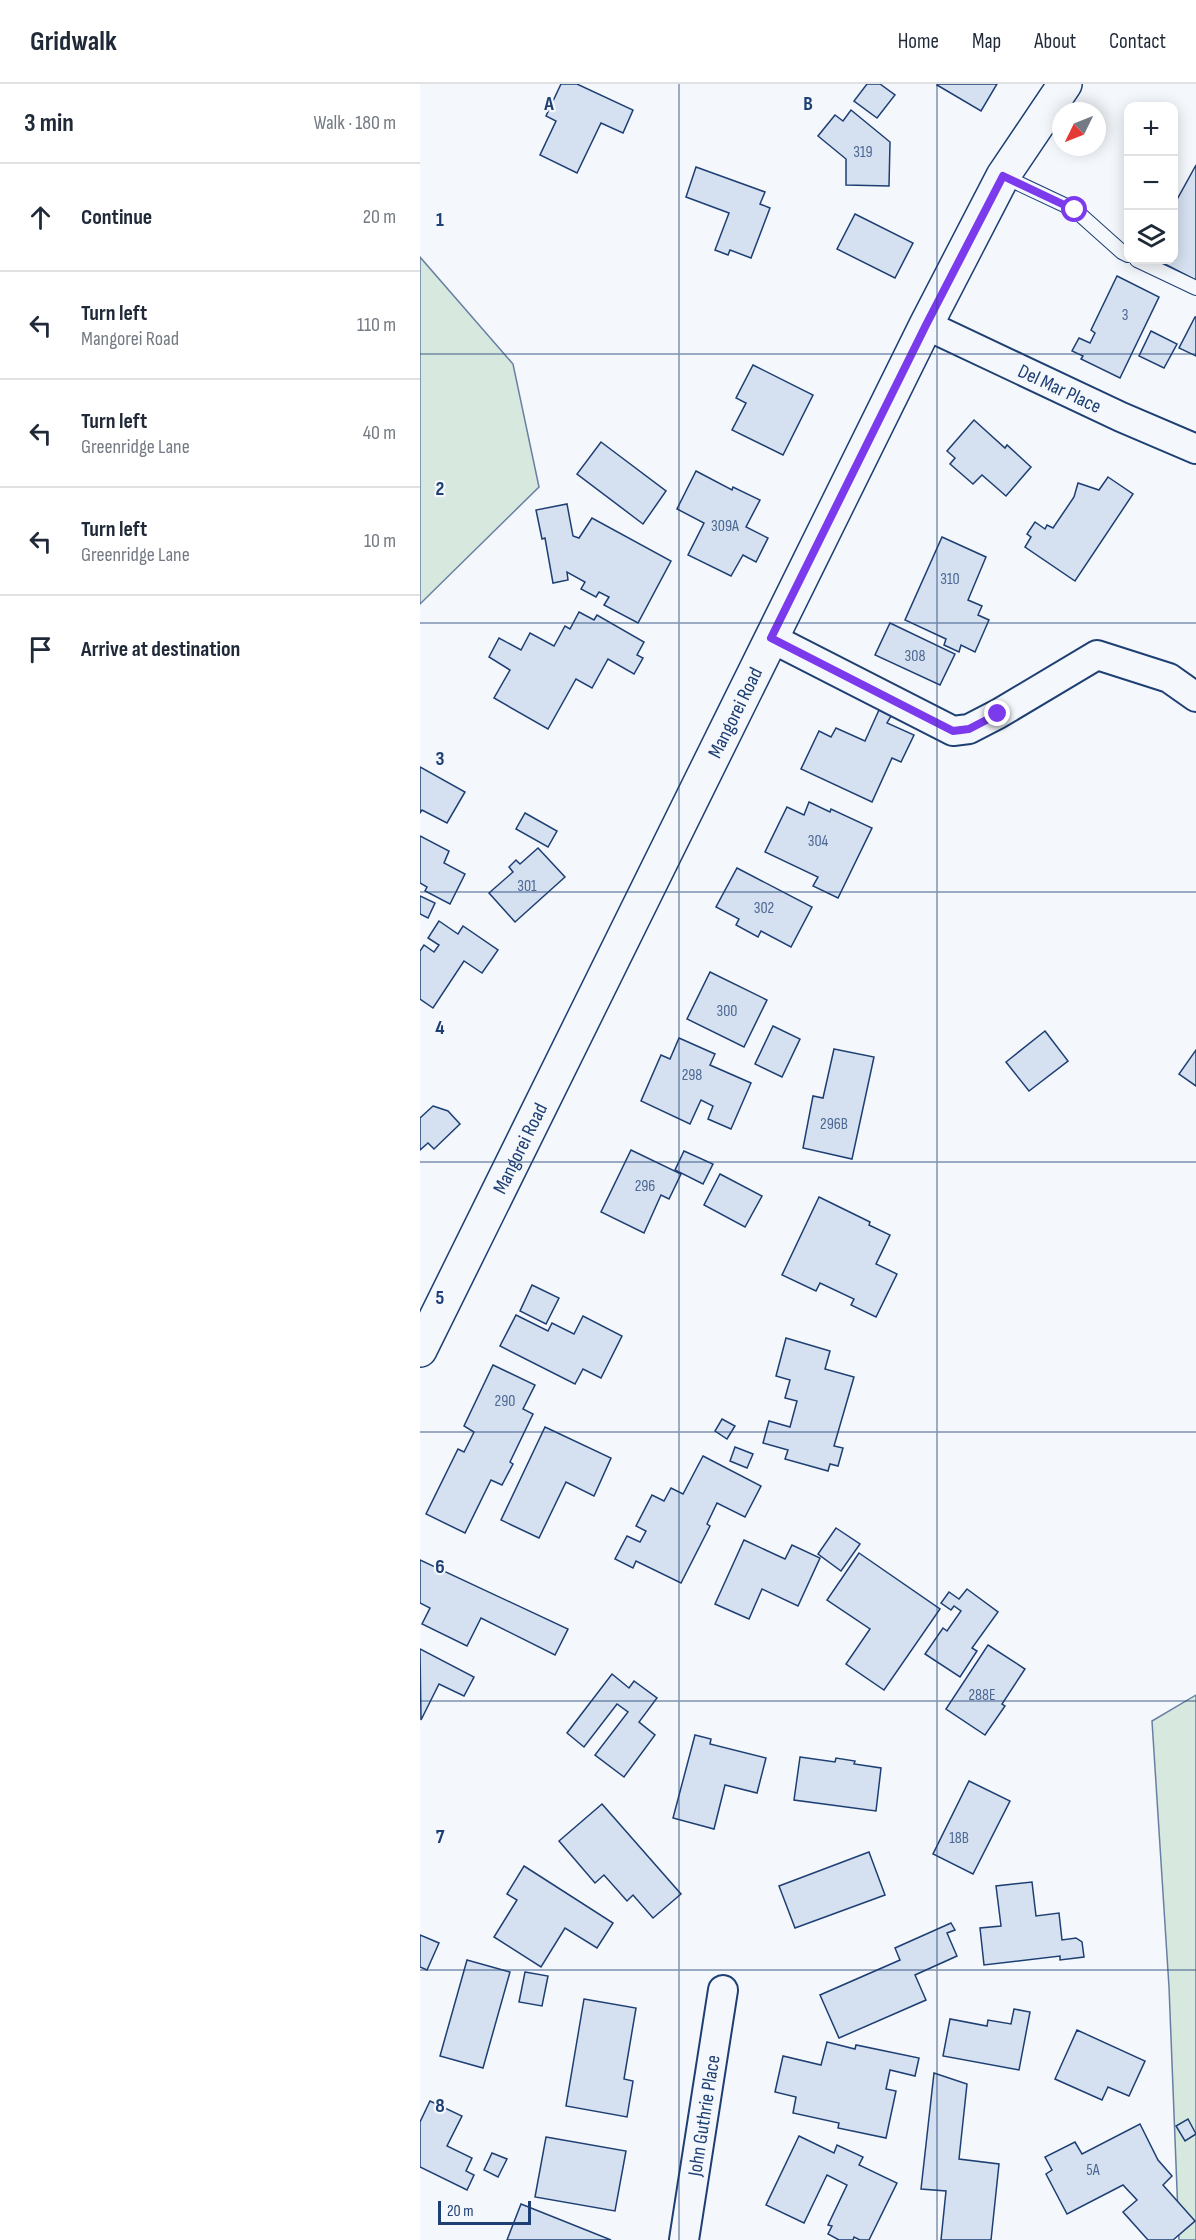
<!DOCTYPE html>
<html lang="en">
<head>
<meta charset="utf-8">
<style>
  body { margin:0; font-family:"Sofia Sans Condensed",sans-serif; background:#f2f2f3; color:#1f2937 }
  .controls { position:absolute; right:18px; top:18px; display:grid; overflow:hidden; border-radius:12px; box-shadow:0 3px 15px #0003 }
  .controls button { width:54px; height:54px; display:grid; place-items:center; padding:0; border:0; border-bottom:2px solid #e0e1e3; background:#fff; color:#1f2937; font:30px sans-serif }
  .compass { position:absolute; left:632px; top:18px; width:54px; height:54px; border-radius:50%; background:#fff; box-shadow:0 3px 15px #0003; rotate:227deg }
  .scale { position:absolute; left:18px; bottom:15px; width:93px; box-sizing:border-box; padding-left:6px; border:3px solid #1d3f73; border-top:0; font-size:16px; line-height:21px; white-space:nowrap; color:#1d3f73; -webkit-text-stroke:4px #f4f7fb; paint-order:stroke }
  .stop { position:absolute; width:18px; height:18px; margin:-14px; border:4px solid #7c3aed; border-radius:50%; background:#fff }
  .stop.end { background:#7c3aed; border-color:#fff; box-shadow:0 2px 6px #0008 }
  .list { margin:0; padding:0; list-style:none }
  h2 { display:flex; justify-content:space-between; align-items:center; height:78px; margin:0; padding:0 24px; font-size:26px }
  h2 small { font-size:20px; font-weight:400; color:#747a83 }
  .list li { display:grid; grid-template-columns:39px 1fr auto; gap:18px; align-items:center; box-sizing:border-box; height:108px; padding:0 24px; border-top:2px solid #e0e1e3 }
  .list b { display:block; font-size:22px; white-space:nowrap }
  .list p { margin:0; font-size:20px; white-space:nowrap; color:#747a83 }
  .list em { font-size:20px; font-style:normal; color:#747a83 }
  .icon { flex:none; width:33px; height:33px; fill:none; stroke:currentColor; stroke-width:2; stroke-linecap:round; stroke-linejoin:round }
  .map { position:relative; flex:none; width:776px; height:2156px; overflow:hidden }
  header { display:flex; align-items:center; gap:36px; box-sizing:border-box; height:84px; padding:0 30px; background:#fff; border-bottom:2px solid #e0e1e3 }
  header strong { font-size:28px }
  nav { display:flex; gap:33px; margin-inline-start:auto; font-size:21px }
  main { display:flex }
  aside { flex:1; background:#fff }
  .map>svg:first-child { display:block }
</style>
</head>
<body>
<header>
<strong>Gridwalk</strong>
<nav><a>Home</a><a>Map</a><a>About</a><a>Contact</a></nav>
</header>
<main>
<aside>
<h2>3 min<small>Walk · 180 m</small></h2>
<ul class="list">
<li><svg class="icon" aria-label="ahead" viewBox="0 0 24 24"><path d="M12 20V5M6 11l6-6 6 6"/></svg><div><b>Continue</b></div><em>20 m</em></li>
<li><svg class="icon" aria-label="left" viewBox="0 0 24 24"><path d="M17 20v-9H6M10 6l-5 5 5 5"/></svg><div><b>Turn left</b><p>Mangorei Road</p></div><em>110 m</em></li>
<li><svg class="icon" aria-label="left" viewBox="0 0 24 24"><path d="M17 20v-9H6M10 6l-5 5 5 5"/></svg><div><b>Turn left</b><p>Greenridge Lane</p></div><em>40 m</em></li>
<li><svg class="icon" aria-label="left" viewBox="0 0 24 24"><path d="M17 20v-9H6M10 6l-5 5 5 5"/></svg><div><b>Turn left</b><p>Greenridge Lane</p></div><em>10 m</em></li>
<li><svg class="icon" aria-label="arrive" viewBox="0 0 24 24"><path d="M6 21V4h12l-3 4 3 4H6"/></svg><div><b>Arrive at destination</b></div></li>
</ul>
</aside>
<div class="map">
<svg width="776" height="2156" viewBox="0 0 776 2156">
  <rect width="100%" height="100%" fill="#f4f7fb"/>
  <!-- green -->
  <g fill="#d7e8df" stroke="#687fa3" stroke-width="1.5">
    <path d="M0,173L93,280L119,403L0,520Z"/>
    <path d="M776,1611V2156H759L749,1903L732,1637Z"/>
  </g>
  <!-- building -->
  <g fill="#d5e0f0" stroke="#1d3f73" stroke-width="1.5">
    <path d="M141,0H157L213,26L203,49L181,39L157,89L120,71L136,37L126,32Z"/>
    <path d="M447,0H460L475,11L457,34L434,17Z"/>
    <path d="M518,0H577L561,27L517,1Z"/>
    <path d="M431,26L470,58L469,102L426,101V75L398,52L415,31L423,37Z"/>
    <path d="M776,81V196L737,176H754V121Z"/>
    <path d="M276,83L345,108L340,120L350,124L331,174L310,166L308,171L295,166L309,129L266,113Z"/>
    <path d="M435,130L493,159L475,194L417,165Z"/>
    <path d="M697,192L739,213L700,294L661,275L663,272L652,267L659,254L670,259L675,249L671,246Z"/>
    <path d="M775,233H776V272L759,264Z"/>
    <path d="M731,247L757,260L744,284L719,272Z"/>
    <path d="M333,281L393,311L363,371L312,346L326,319L316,314Z"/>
    <path d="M554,336L585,364L587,361L611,383L586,412L562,391L553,400L530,380L535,374L527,367Z"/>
    <path d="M181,358L246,407L223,440L157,390Z"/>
    <path d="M276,387L312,406L313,403L340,416L326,443L348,454L336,478L323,471L311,492L268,471L284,439L257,425Z"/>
    <path d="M688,393L713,410L655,497L605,463L611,453L607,450L615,438L625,445L627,441L633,444L654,413L658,399L679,406Z"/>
    <path d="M147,420L153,452L159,454L172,434L251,477L218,539L184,521L189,513L179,508L176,513L161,505L165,498L147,488L148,496L133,499L125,454L122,455L116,426Z"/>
    <path d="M522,453L566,473L548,516L562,522L558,531L569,536L555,568L541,561L539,568L524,561L526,555L485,536Z"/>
    <path d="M159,528L174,536L177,531L224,558L217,571L223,574L214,590L188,575L172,604L156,595L128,645L74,614L90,586L69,573L79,554L101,566L110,549L134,562L145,542L150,545Z"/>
    <path d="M470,539L535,570L520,601L455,571Z"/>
    <path d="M459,626L471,632L467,639L494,651L481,678L472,674L452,718L381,685L399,647L411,653L416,644L445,657Z"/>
    <path d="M0,683L45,708L27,739L2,726L0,729Z"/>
    <path d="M389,718L410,728L411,725L452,744L418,814L393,802L398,793L345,768L367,723L384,731Z"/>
    <path d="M105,729L137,747L128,763L96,745Z"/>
    <path d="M0,752L29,767L24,779L45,790L30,820L5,807L7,803L0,799Z"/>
    <path d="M118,764L145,793L95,838L69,809L93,788L89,783L96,776L100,780Z"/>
    <path d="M317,784L392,823L371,863L341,847L338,853L316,841L319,835L296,823Z"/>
    <path d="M0,812L15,819L8,834L0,830Z"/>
    <path d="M19,837L38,850L43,842L78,866L62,889L44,877L13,924L0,915V867L4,861L14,868L19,861L8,854Z"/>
    <path d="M290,888L347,916L324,963L267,935Z"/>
    <path d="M353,942L380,955L362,993L335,980Z"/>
    <path d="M625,947L648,977L609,1007L586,978Z"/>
    <path d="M259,954L295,970L290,981L331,999L311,1045L288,1035L293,1022L281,1016L270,1040L221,1017L241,971L250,975Z"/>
    <path d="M414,965L454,973L432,1075L383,1064L393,1012L403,1014Z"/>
    <path d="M776,966V1002L759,990Z"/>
    <path d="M13,1022L28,1027L40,1040L14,1065L8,1059L0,1066V1034Z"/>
    <path d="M211,1066L261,1090L249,1115L241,1111L224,1149L181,1128Z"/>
    <path d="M264,1067L293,1080L283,1100L255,1086Z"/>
    <path d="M300,1090L342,1112L325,1143L284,1121Z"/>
    <path d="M399,1113L450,1138L449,1141L470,1151L456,1180L477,1190L456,1233L431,1221L434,1215L400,1199L396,1207L362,1191Z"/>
    <path d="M112,1201L139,1214L126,1240L100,1227Z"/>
    <path d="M96,1231L128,1247L132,1239L154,1250L163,1232L202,1252L181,1294L163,1285L155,1300L80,1262Z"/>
    <path d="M366,1254L410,1267L405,1285L434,1293L414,1362L423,1364L418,1382L410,1380L408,1387L365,1375L368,1366L343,1359L349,1337L370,1343L377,1317L365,1314L370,1296L356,1292Z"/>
    <path d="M73,1281L115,1301L103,1325L113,1330L90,1378L93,1380L82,1401L71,1396L45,1449L6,1430L38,1365L44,1368L54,1348L44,1342Z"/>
    <path d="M302,1335L315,1342L307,1355L295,1347Z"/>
    <path d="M125,1343L191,1374L174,1412L146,1398L119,1454L81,1436Z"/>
    <path d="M315,1363L333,1370L327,1384L310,1377Z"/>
    <path d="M283,1372L341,1402L325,1433L297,1419L287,1440L290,1442L261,1499L216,1477L213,1484L195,1475L207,1452L220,1458L226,1447L216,1442L232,1411L244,1417L251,1404L263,1410Z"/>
    <path d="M416,1444L440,1460L421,1487L398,1470Z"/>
    <path d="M324,1456L365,1475L372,1461L400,1474L378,1522L342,1505L329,1535L295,1520Z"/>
    <path d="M439,1469L520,1525L464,1606L426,1580L450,1545L407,1516Z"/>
    <path d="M0,1476L148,1545L135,1571L61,1534L47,1562L2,1540L10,1524L0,1519Z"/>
    <path d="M547,1505L578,1528L552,1564L557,1567L540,1593L505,1570L523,1544L527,1547L541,1527L534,1522L531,1526L521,1519L529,1508L539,1515Z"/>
    <path d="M568,1561L605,1585L582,1620L585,1622L565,1651L526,1625Z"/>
    <path d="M0,1565L54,1593L44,1612L19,1600L1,1636Z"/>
    <path d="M192,1590L209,1604L214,1597L237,1614L219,1638L235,1651L204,1693L175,1671L208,1628L197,1620L164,1663L147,1649Z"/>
    <path d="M275,1651L291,1655L290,1660L346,1674L337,1709L305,1701L294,1745L253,1734Z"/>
    <path d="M380,1673L415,1678L416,1674L435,1677L434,1680L461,1684L456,1727L374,1716Z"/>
    <path d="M549,1697L590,1717L553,1790L513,1770Z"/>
    <path d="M182,1720L261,1810L233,1834L213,1811L207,1817L184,1791L175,1799L139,1757Z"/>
    <path d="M449,1768L465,1811L375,1844L359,1802Z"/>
    <path d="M104,1782L193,1839L177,1864L145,1844L121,1883L74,1853L97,1816L87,1810Z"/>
    <path d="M612,1798L616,1832L639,1829L642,1856L656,1854L662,1858L664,1873L640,1876V1872L564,1881L560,1844L581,1842L576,1802Z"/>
    <path d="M531,1839L535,1846L527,1849L537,1872L495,1891L506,1916L419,1954L400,1911L480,1876L475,1864Z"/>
    <path d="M0,1851L19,1859L7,1886L0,1883Z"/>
    <path d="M47,1876L90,1888L63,1984L20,1972Z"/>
    <path d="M105,1888L128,1892L122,1922L99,1918Z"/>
    <path d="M164,1915L216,1924L204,1995L213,1997L207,2033L146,2022Z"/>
    <path d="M594,1925L610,1928L599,1986L523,1972L530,1935L567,1942L568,1936L591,1940Z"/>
    <path d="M657,1946L725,1977L709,2012L688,2003L682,2016L635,1995Z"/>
    <path d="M407,1958L435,1965L436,1961L499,1974L495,1992L470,1986L466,2005L476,2007L466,2054L418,2044L419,2039L373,2029L376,2013L355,2008L363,1972L401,1981Z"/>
    <path d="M514,1989L547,2000L539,2075L579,2080L571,2156H521L526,2107L501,2105Z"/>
    <path d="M10,2017L42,2032L27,2062L52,2074L46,2087L54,2091L47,2106L0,2083V2038Z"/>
    <path d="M768,2035L776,2050L765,2057L756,2042Z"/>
    <path d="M720,2040L738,2076L752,2092L743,2101L775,2137L753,2156H728L703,2128L717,2116L703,2101L647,2130L626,2090L632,2086L625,2073L655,2058L662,2070Z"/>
    <path d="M379,2052L414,2069L417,2061L443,2073L439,2081L477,2099L449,2156H440L434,2153L433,2156H419L408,2150L412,2142L408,2141L427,2101L407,2091L384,2139L346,2121Z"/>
    <path d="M126,2053L206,2067L195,2127L115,2113Z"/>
    <path d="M72,2069L87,2075L78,2093L64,2086Z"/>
    <path d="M101,2120L191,2156H87Z"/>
  </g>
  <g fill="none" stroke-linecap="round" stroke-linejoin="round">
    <!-- lane casing -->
    <g stroke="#1d3f73" stroke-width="16">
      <g id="lane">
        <path d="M583,92L655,126L702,168L708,171"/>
        <path d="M717,176L776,204"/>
      </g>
    </g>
    <!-- street casing -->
    <g stroke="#1d3f73" stroke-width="32">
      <g id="street">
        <path id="s1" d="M506,241L701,333L776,365"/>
        <path d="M351,554L533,647L549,645L578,630L677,571L749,594L776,613"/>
        <path id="s2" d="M264,2156L303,1906"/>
      </g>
    </g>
    <!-- secondary casing -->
    <g stroke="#1d3f73" stroke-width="36">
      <g id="secondary">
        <path id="s3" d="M0,1266L506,241L583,92L645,0"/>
      </g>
    </g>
    <!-- lane -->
    <use href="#lane" stroke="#f4f7fb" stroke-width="14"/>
    <!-- street -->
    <use href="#street" stroke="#f4f7fb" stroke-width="28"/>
    <!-- secondary -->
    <use href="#secondary" stroke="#f4f7fb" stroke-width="33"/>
  </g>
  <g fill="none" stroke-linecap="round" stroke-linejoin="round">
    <!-- route -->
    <path stroke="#7c3aed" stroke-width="8" d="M578,630L549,645L533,647L351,554L506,241L583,92L655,126"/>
  </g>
  <!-- grid -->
  <path fill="none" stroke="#1d3f73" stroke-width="1.5" stroke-opacity="0.55" d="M259,0V2156M517,0V2156M0,270H776M0,539H776M0,808H776M0,1078H776M0,1348H776M0,1617H776M0,1886H776"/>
  <g text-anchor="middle" stroke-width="4.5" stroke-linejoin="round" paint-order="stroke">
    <!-- number labels -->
    <g font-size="16" fill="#4b6792">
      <text x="443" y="73">319</text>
      <text x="705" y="236">3</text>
      <text x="305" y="447">309A</text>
      <text x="530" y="500">310</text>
      <text x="495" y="577">308</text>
      <text x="398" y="762">304</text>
      <text x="107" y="807">301</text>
      <text x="344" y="829">302</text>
      <text x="307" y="932">300</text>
      <text x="272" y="996">298</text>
      <text x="414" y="1045">296B</text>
      <text x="225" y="1107">296</text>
      <text x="85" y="1322">290</text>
      <text x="562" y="1616">288E</text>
      <text x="539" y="1759">18B</text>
      <text x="673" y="2091">5A</text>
    </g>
    <!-- street labels -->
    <g font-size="20" fill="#1d3f73" stroke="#f4f7fb">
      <text dy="7" stroke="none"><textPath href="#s1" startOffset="148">Del Mar Place</textPath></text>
      <text dy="7" stroke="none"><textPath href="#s3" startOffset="711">Mangorei Road</textPath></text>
      <text dy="7" stroke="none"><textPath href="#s3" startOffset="225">Mangorei Road</textPath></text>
      <text dy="7" stroke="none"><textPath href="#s2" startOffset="126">John Guthrie Place</textPath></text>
    </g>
  </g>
  <g font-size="20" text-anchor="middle" font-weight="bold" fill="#1d3f73" stroke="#f4f7fb" stroke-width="4.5" stroke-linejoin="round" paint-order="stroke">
    <text x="129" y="26">A</text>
    <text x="388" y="26">B</text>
    <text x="20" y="142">1</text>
    <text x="20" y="411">2</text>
    <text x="20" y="681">3</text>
    <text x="20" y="950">4</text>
    <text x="20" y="1220">5</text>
    <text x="20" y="1489">6</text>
    <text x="20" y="1759">7</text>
    <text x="20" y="2028">8</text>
  </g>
</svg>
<div class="controls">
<button>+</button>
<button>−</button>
<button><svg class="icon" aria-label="layers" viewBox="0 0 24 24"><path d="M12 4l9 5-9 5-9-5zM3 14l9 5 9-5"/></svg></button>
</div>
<svg class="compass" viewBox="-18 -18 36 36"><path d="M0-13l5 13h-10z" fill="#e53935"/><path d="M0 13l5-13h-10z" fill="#747a83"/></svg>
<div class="scale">20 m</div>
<div class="stop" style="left:655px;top:126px"></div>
<div class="stop end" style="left:578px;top:630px"></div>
</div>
</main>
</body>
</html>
